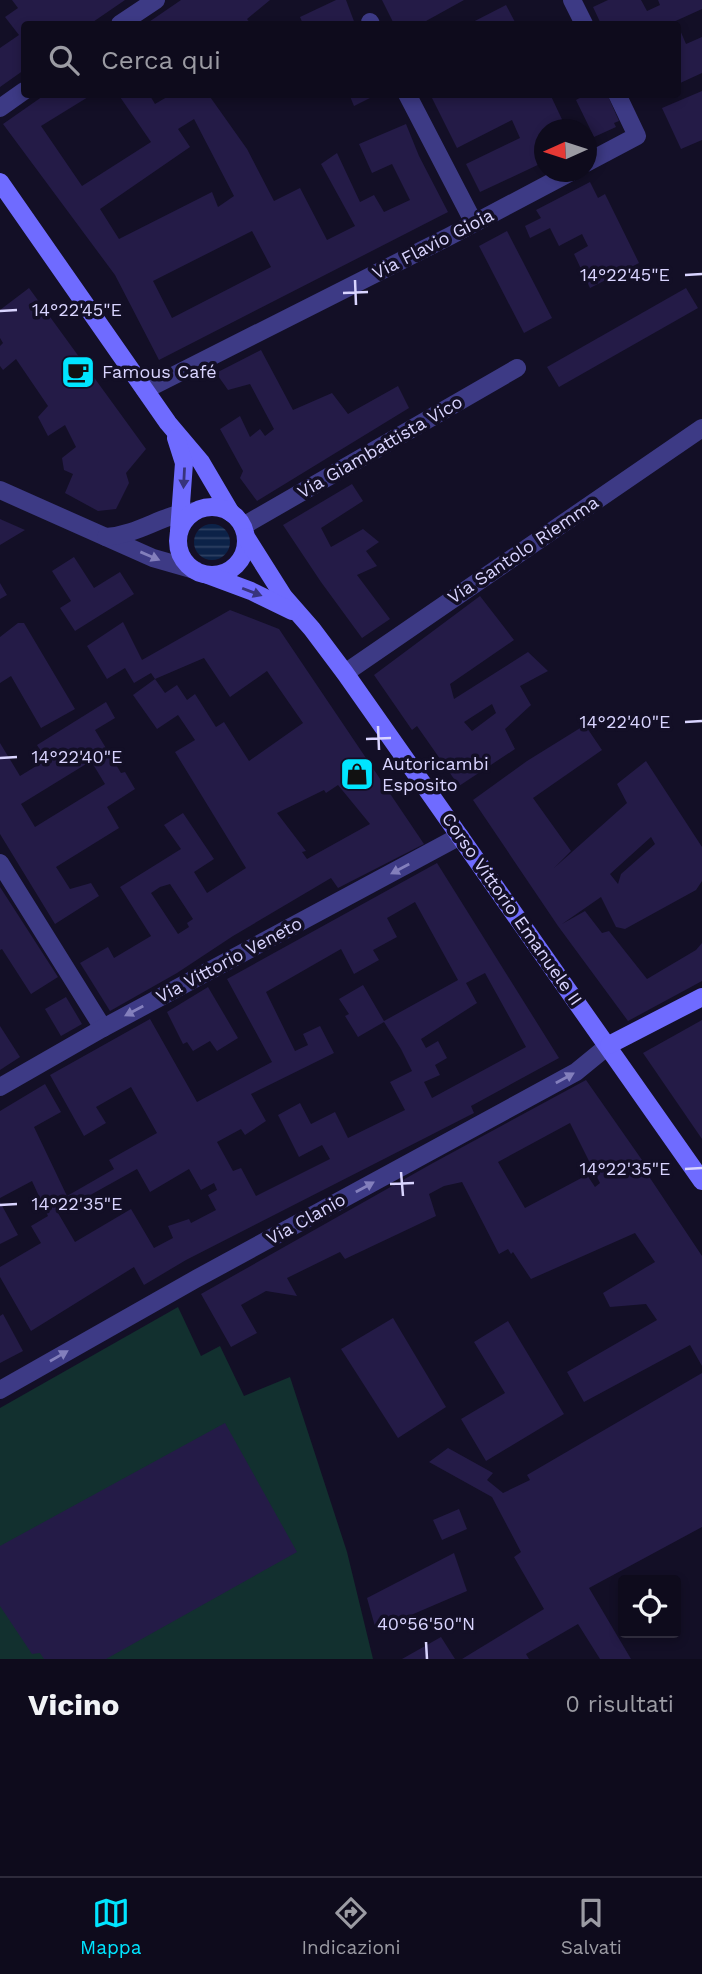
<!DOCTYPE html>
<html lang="it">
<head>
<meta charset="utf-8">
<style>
  body { margin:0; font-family:"Work Sans",sans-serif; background:#1c1929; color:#f1f3f6 }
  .controls { position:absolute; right:21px; bottom:21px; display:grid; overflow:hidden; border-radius:7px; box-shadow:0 4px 10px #0003 }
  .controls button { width:63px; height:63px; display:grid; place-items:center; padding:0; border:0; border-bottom:2px solid #2e2b3b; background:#0e0b1c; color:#f1f3f6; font:35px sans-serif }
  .compass { position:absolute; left:534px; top:119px; width:63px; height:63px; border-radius:50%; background:#0e0b1c; box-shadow:0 4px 10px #0003; rotate:267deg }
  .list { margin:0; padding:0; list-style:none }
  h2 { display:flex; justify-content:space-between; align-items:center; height:91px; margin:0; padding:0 28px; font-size:30px }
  h2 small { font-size:23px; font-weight:400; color:#9b9ba3 }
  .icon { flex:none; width:38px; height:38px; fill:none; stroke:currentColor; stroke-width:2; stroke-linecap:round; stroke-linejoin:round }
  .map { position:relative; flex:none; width:702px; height:1659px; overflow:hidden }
  .search { position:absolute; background:#0e0b1c; box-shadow:0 4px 10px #0003; left:21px; right:21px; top:21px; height:77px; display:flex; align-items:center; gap:18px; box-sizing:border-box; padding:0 24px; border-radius:7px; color:#9b9ba3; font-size:26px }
  .sheet { height:217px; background:#0e0b1c }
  nav { display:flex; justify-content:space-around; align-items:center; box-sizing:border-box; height:98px; border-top:2px solid #2e2b3b; background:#0e0b1c; font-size:19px; color:#9b9ba3 }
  nav a { display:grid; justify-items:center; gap:4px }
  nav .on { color:#00e5ff }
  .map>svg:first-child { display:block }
</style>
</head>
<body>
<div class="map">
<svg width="702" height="1659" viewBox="0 0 702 1659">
  <defs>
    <pattern id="water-rules" width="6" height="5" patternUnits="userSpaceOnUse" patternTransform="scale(1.75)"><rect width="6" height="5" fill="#0c2248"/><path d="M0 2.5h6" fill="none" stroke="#2f4163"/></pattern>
  </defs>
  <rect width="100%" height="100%" fill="#130f26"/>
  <!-- garden -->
  <path fill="#12302f" d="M178,1307L201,1356L220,1346L244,1396L290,1377L347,1552L373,1659H0V1408Z"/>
  <!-- water -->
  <circle fill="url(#water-rules)" cx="212" cy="542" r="18"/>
  <!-- building -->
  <g fill="#241b47" fill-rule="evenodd">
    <path d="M12,0H125L90,24H24V70L0,87V48L19,35L5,17L18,8Z"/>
    <path d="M181,0H270L247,19L251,24H146Z"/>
    <path d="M336,0H346L355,24H303L300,17Z"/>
    <path d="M382,0H464L426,21L428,24H394Z"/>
    <path d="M608,0H641L647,11L660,5L658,0H702V9L669,24H601L593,7Z"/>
    <path d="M506,5L516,24H469Z"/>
    <path d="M680,30L686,44L702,37V73L678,84V31Z"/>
    <path d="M702,91V140L681,149L662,108Z"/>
    <path d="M46,94H93L41,126L82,186L151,142L118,94H149L155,104L172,94H208L247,149L274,201L300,188L327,240L355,226L321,164L337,153L360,202L374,195L384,212L410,200L392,164L372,173L359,144L406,124L419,156L448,212L159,360L115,275L3,124ZM194,119L234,196L218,207L212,192L119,239L100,209L190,147L178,129ZM252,231L271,267L172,318L153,281Z"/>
    <path d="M349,94H378L354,106Z"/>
    <path d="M430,94H550L567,130H544V162L480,192L466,164L520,138L512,120L457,148Z"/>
    <path d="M587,94H607L619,121L614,123L616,127L594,137L576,100Z"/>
    <path d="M590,182L598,198L605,194L639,263L590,288L574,254L588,246L582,234L559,246L550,228L530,238L525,226L541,218L536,210Z"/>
    <path d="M507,231L552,318L524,333L479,246Z"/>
    <path d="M29,288L146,449L126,473L129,483L116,509L98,511L65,493L73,474L64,470L62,458L76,447L65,425L48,436L38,417L48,406L16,359L3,370L0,366V346L3,343L0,338V310Z"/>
    <path d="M686,288L698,308L559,387L547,367Z"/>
    <path d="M261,350L293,410L332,393L348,414L398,386L409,408L257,501L240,478L243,471L220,429L240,416L250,437L260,429L265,436L274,429L250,384L228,390L216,373Z"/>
    <path d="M352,484L363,501L321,528L331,547L363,529L379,542L366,551L377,566L357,575L390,619L362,638L321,582L283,525Z"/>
    <path d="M0,519L25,530L0,545Z"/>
    <path d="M74,557L94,588L120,572L134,594L75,631L60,608L71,601L52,571Z"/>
    <path d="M0,583L7,595L0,599Z"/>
    <path d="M480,596L514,640L450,684L454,699L528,652L548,671L520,686L531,705L505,729L515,749L459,786L417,726L412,730L374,675ZM492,704L496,713L472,731L464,722Z"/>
    <path d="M230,610L279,629L424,844L338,888L331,878L233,936L177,973L110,1011L80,963L108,947L114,958L151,936L120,887L181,849L164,825L183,813L214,859L194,872L207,893L246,868L175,752L195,740L178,715L157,729L133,695L155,679L151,673L134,683L125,668L107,679L87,646L123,622L142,660ZM204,658L230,697L267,671L303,723L249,761L224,722L216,727L195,694L187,700L177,685L165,693L155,679ZM338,785L370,824L307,859L302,852L306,851L277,813L324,790L326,793ZM170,884L193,919L187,923L189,927L178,934L151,893L160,887Z"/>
    <path d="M18,623H24L75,709L41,728L11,676L0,683V637Z"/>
    <path d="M106,702L115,718L95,730L121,773L125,772L135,789L107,807L119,828L56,867L70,889L91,883L99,896L55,924L0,834V743L20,776L46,760L37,745ZM91,761L105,784L35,827L21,804Z"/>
    <path d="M585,725L602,750L533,798L571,851L554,868L627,803L617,784L646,761L702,847V881L696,890L625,929L616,927L601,897L562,924L585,911L602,933L609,931L647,979L696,950L702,943V981L628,1021L558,926L473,800L527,761ZM651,837L655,844L621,874L618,884L610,874Z"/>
    <path d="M437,863L559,1058L471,1106L474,1113L186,1260L144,1285L134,1267L31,1331L0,1277V1267L41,1243L31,1226L48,1216L32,1181L0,1198V1111L45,1084L61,1112L34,1127L67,1196L114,1169L109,1160L157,1133L131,1087L96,1107L106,1123L84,1136L50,1075L150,1019L197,1102L272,1062L227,979ZM415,902L458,980L384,1021L363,985L339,999L349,1014L345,1016L358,1037L384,1022L401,1049L412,1071L390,1082L405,1110L348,1138L335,1112L311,1124L300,1103L278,1115L299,1157L322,1145L330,1159L256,1196L241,1168L233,1171L217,1142L241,1129L245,1135L266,1121L251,1094L334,1053L320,1026L303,1034L308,1045L295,1051L266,992L341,949L354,974L379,960L373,950L397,937L387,918ZM485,973L526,1047L432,1098L424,1082L440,1075L435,1065L447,1058L438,1041L426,1048L421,1039L477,1003L466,983ZM137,1169L150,1192L189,1169L201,1190L214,1183L217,1190L208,1195L216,1210L191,1223L189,1219L168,1226L173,1238L154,1248L131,1209L75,1242L58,1213Z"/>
    <path d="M0,887L58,977L31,994L2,949L0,950Z"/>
    <path d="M208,987L238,1038L217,1051L210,1041L193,1051L187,1042L183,1044L167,1012Z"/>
    <path d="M66,997L82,1024L61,1036L45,1009Z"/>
    <path d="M702,1020V1139L643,1053Z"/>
    <path d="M0,1026L20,1057L0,1070Z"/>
    <path d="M586,1080L649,1170L646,1172L702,1256V1366L690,1345L584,1402L567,1372L657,1320L646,1304L610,1307L603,1293L655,1262L635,1233L531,1279L513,1252L511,1254L508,1249L499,1254L462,1182L444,1186L429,1194L436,1216L345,1259L340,1252L287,1278L297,1296L266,1291L241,1305L257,1333L231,1347L201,1294L433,1163ZM570,1123L600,1183L595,1187L587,1175L525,1208L498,1162Z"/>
    <path d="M0,1202L18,1235L0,1244Z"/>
    <path d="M3,1314L23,1351L0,1363V1316Z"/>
    <path d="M393,1318L446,1407L398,1438L341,1349Z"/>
    <path d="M508,1321L564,1414L486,1461L461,1419L505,1393L474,1342Z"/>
    <path d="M702,1373V1527L589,1588L631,1659H600L578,1624L526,1654L529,1659H462L544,1609L514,1557L521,1552L492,1497L429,1462L448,1448L493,1473L487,1480L503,1493L530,1480L527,1475Z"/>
    <path d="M225,1423L297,1552L106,1659H44L40,1653L32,1654L0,1606V1546Z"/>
    <path d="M459,1509L467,1529L442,1540L433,1520Z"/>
    <path d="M454,1553L467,1591L376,1630L367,1598Z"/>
    <path d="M441,1637L455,1659H402Z"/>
  </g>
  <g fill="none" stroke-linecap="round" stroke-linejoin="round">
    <!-- minor -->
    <g stroke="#3d3a85" stroke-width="18">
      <path d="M572,0L584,24"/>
      <path d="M370,22L371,24"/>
      <path d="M120,24L156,0"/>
      <path d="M407,94L474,223"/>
      <path d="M0,108L24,91"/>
      <path d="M586,163L637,136L617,94"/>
      <path d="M145,390L450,236L571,172"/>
      <path d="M0,490L153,558L195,570"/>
      <path d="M243,526L517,368"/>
      <path d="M106,537C141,534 162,514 195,511"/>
      <path d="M345,673L702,428"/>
      <path d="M0,863L103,1028"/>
      <path d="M0,1390L194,1280L576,1072L609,1045"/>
    </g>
    <!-- tertiary -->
    <path stroke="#3d3a85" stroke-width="18" d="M0,1087L103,1028L460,836"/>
    <!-- secondary -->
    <g stroke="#6f6bff" stroke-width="18">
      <path d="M0,182L168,423L201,462L231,513"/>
      <path d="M176,438L184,463L179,531"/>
      <circle cx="212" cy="541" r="34"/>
      <path d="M246,537L284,597L312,629L345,673L702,1181"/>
      <path d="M208,575L251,591L292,611"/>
      <path d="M609,1045L702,997"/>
    </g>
  </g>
  <!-- one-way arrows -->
  <defs><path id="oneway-solid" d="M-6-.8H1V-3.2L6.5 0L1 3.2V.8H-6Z" transform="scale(1.75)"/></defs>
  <g fill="#38347d">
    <use href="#oneway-solid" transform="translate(184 478) rotate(93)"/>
    <use href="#oneway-solid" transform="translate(252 592) rotate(21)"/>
  </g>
  <g fill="#837fbc">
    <use href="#oneway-solid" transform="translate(150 556) rotate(23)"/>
    <use href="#oneway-solid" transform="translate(400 869) rotate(152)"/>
    <use href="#oneway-solid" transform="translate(134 1011) rotate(152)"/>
    <use href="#oneway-solid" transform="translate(565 1078) rotate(-29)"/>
    <use href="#oneway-solid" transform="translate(365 1187) rotate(-29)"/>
    <use href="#oneway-solid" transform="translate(59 1356) rotate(-30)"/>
  </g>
  <!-- ticks -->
  <path fill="none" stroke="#d9d4ff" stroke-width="2.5" d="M685,275L702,274M355,280L356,305M343,293L368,292M0,311L17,310M685,722L702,721M378,726L379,750M366,739L391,738M0,758L17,757M685,1169L702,1168M401,1172L403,1196M390,1184L414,1183M0,1205L17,1204M426,1642L427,1659"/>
  <!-- icons -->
  <defs>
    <g id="cafe-square" transform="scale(1.75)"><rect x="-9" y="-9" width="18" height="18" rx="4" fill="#00e5ff" stroke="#130f26"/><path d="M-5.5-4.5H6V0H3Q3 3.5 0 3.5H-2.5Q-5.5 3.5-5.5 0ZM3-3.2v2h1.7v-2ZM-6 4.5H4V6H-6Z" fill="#111"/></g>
    <g id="shop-square" transform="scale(1.75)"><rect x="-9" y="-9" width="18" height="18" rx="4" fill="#00e5ff" stroke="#130f26"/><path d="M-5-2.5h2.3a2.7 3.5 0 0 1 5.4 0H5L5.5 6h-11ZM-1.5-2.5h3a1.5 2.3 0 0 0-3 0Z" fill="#111"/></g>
  </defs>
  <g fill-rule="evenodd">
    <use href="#cafe-square" x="78" y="372"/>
    <use href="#shop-square" x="357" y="774"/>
  </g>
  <g text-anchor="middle" stroke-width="7" stroke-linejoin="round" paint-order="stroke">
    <!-- street labels -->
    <g font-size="18" fill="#d9d4ff" stroke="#130f26">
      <text transform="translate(433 244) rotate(-27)" y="6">Via Flavio Gioia</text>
      <text transform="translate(380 447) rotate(-30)" y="6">Via Giambattista Vico</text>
      <text transform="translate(523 550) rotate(-34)" y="6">Via Santolo Riemma</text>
      <text transform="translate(512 909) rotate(55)" y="6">Corso Vittorio Emanuele II</text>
      <text transform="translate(229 960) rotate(-28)" y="6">Via Vittorio Veneto</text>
      <text transform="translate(306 1219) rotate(-29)" y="6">Via Clanio</text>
    </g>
    <!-- poi labels -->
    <g font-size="18" fill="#d9d4ff" stroke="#130f26" text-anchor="start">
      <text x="102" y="378">Famous Café</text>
      <text x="382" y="770">Autoricambi<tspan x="382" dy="21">Esposito</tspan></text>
    </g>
  </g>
  <g font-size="18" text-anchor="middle" fill="#d9d4ff" stroke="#130f26" stroke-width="7" stroke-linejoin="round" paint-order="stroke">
    <text x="625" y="281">14°22'45"E</text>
    <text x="77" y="316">14°22'45"E</text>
    <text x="625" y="728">14°22'40"E</text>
    <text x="77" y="763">14°22'40"E</text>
    <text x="625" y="1175">14°22'35"E</text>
    <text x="77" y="1210">14°22'35"E</text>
    <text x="426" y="1630">40°56'50"N</text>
  </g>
</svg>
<div class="controls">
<button><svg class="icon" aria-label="locate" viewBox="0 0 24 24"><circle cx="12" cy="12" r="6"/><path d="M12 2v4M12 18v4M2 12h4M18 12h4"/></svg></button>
</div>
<svg class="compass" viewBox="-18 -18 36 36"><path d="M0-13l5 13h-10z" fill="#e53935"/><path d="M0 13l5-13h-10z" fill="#9b9ba3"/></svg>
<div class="search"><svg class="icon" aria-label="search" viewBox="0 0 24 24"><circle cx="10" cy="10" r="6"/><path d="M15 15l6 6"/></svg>Cerca qui</div>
</div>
<section class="sheet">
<h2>Vicino<small>0 risultati</small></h2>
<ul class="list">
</ul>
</section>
<nav>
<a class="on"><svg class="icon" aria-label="map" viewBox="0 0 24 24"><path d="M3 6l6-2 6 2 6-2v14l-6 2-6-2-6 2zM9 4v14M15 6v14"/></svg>Mappa</a>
<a><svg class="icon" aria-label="directions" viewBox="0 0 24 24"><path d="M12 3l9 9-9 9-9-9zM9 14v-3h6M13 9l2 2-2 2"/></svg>Indicazioni</a>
<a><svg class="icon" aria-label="saved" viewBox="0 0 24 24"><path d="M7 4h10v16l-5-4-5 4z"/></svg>Salvati</a>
</nav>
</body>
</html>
